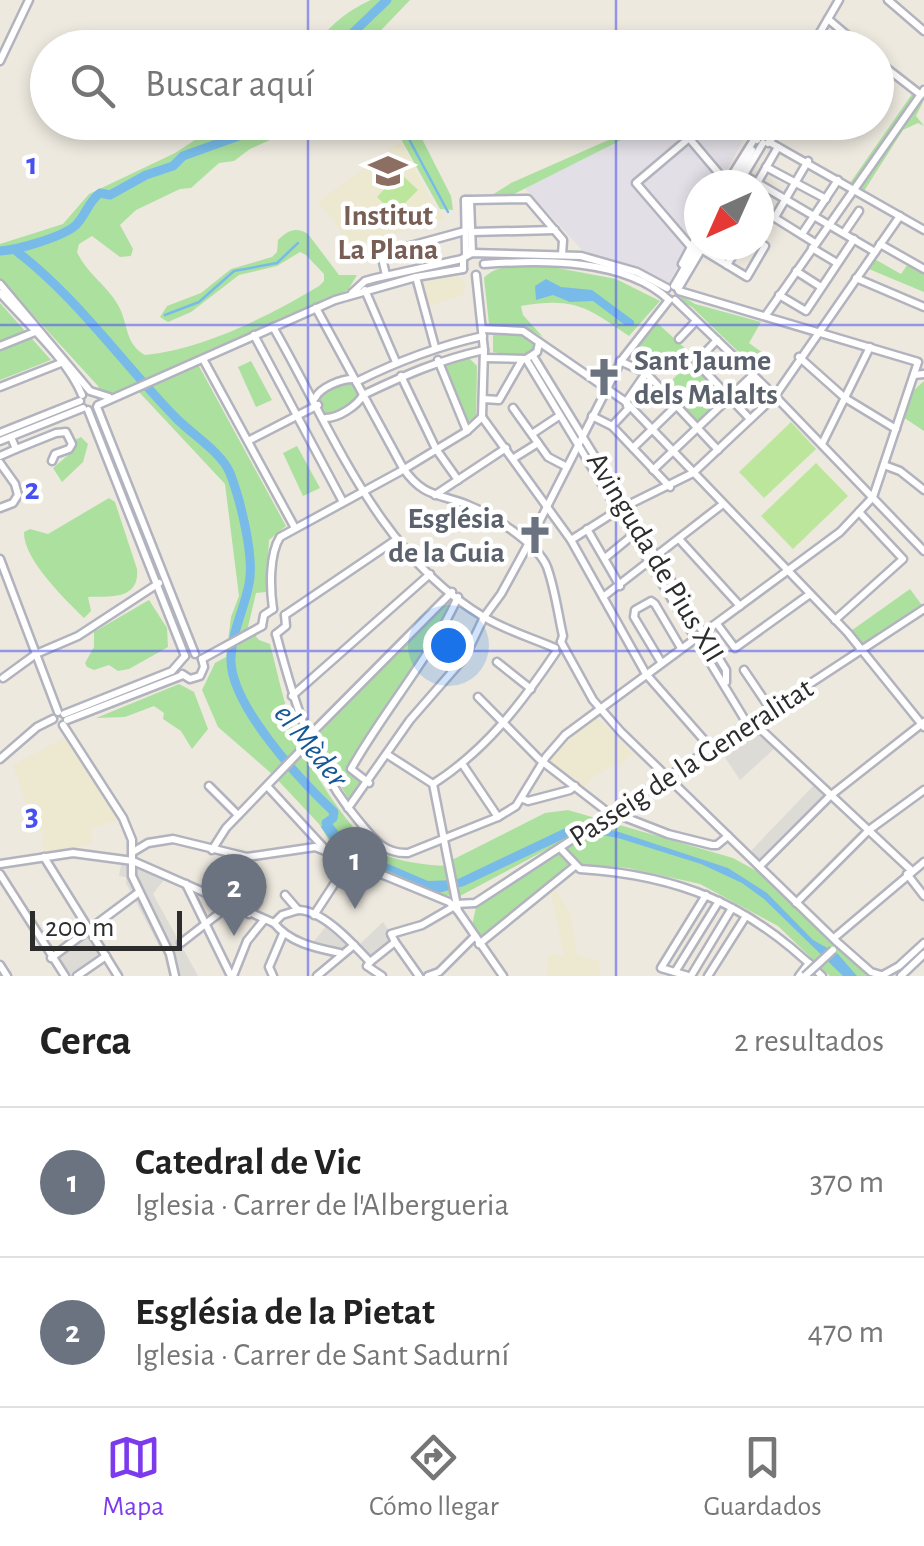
<!DOCTYPE html>
<html lang="es">
<head>
<meta charset="utf-8">
<style>
  body { margin:0; font-family:"Alegreya Sans",sans-serif; background:#f2f2f2; color:#222 }
  .compass { position:absolute; left:684px; top:170px; width:90px; height:90px; border-radius:50%; background:#fff; box-shadow:0 5px 15px #0003; rotate:225deg }
  .scale { position:absolute; left:30px; bottom:25px; width:152px; box-sizing:border-box; padding-left:10px; border:5px solid #2c2c2c; border-top:0; font-size:28px; line-height:35px; white-space:nowrap; color:#2c2c2c; -webkit-text-stroke:8px #fff; paint-order:stroke }
  .you { position:absolute; left:448px; top:645px; width:35px; height:35px; margin:-25px; border:8px solid #fff; border-radius:50%; background:#1a73e8; box-shadow:0 0 0 15px #1a73e833 }
  .badge { display:grid; place-items:center; width:65px; height:65px; border-radius:50%; background:#7c3aed; color:#fff; font-size:32px; font-weight:700 }
  .pin { position:absolute; translate:-50% -82px; filter:drop-shadow(0 2px 5px #0008) }
  .pin::after { content:''; position:absolute; top:52px; width:35px; height:30px; background:inherit; clip-path:polygon(0 0,100% 0,50% 100%) }
  .list { margin:0; padding:0; list-style:none }
  h2 { display:flex; justify-content:space-between; align-items:center; height:130px; margin:0; padding:0 40px; font-size:42px }
  h2 small { font-size:32px; font-weight:400; color:#767676 }
  .list li { display:grid; grid-template-columns:65px 1fr auto; gap:30px; align-items:center; box-sizing:border-box; height:150px; padding:0 40px; border-top:2px solid #e0e0e0 }
  .list b { display:block; font-size:38px; white-space:nowrap }
  .list p { margin:0; font-size:32px; white-space:nowrap; color:#767676 }
  .list em { font-size:32px; font-style:normal; color:#767676 }
  .icon { flex:none; width:55px; height:55px; fill:none; stroke:currentColor; stroke-width:2; stroke-linecap:round; stroke-linejoin:round }
  .map { position:relative; flex:none; width:924px; height:976px; overflow:hidden }
  .search { position:absolute; background:#fff; box-shadow:0 5px 15px #0003; left:30px; right:30px; top:30px; height:110px; display:flex; align-items:center; gap:25px; box-sizing:border-box; padding:0 35px; border-radius:55px; color:#767676; font-size:38px }
  .sheet { height:430px; background:#fff }
  nav { display:flex; justify-content:space-around; align-items:center; box-sizing:border-box; height:140px; border-top:2px solid #e0e0e0; background:#fff; font-size:28px; color:#767676 }
  nav a { display:grid; justify-items:center; gap:5px }
  nav .on { color:#7c3aed }
  .map>svg:first-child { display:block }
</style>
</head>
<body>
<div class="map">
<svg width="924" height="976" viewBox="0 0 924 976">
  <rect width="100%" height="100%" fill="#ede9df"/>
  <!-- industrial -->
  <path fill="#e2dfe6" d="M655,123H752L719,185H699V225L669,283L641,268L583,251L524,187Z"/>
  <!-- education -->
  <g fill="#ede8d0">
    <path d="M401,141L435,209L443,214L445,220L349,247L333,219L318,202Z"/>
    <path d="M455,275L465,282L464,295L427,306L420,282Z"/>
    <path d="M594,718L598,719L633,753L618,767L615,764L592,778L585,787L551,762V758Z"/>
    <path d="M67,736L98,790L120,819L91,829L92,844L77,846L76,852L47,854L41,841L45,838L25,801L13,765Z"/>
    <path d="M556,891L571,914L577,956L599,960L600,976H547L548,954L564,955L551,892Z"/>
  </g>
  <!-- green -->
  <g fill="#ace09f">
    <path d="M371,0H410L365,47H313C331,25 345,12 371,0Z"/>
    <path d="M912,94L922,102L924,100L916,116L924,126L918,123L903,130L864,191L850,183Z"/>
    <path d="M233,123H290L270,140L250,149L234,161L219,163L191,188L180,189L136,210L120,225L133,249L131,256L120,257L92,236L79,244L77,252C86,273 107,285 118,305C129,324 124,343 145,355C204,349 269,316 319,286L324,281V274L306,255L300,252L277,266L239,275L191,312L168,322L160,317L167,306L201,293L231,269L272,257L277,252L278,240C287,231 296,226 308,234L339,275H357L348,290L194,357L286,526L269,540L266,592L256,593L248,627L259,640L270,644C279,678 286,717 302,749C318,780 357,844 390,857C408,863 434,866 452,866V860L545,813L568,810L733,858L762,874L870,976H830L778,926L700,884L628,868L580,864L557,844L460,896L436,895L339,857L319,824L272,774L218,727L202,690L215,663L226,657L231,617L239,596L225,484L139,392L104,407L98,386L0,279V244L63,224L89,194L175,153L195,140L220,132Z"/>
    <path d="M335,123H414L451,196L453,210L440,209L397,132Z"/>
    <path d="M647,123H655L510,196L492,195L511,183Z"/>
    <path d="M871,257L901,274L910,261L924,269V292L864,267Z"/>
    <path d="M547,266L616,279L660,301L629,336C587,307 574,297 521,306L523,315L543,337L523,326L489,324L484,278C497,262 528,267 547,266Z"/>
    <path d="M682,296L695,304L761,322L749,343L763,353L753,366L692,307L680,300Z"/>
    <path d="M0,303L51,360L0,380Z"/>
    <path d="M654,320L698,360L729,398L697,428L662,390L679,373L660,353L649,363L627,353Z"/>
    <path d="M493,333L520,334L533,343L534,349L522,357L493,352Z"/>
    <path d="M468,357L477,366L476,416L466,424L441,362Z"/>
    <path d="M251,361L272,400L256,407L238,367Z"/>
    <path d="M346,381H352L359,399L333,415H326L317,396Z"/>
    <path d="M924,381V431L903,417L912,392Z"/>
    <path d="M81,437L88,444L83,462L62,482L53,468L73,451L75,440Z"/>
    <path d="M297,446L320,488L303,496L283,453Z"/>
    <path d="M109,498L115,502L137,569C140,601 108,596 88,597L91,611L84,618C65,599 23,559 24,532L30,529L48,534Z"/>
    <path d="M910,589L924,608L863,649L848,633Z"/>
    <path d="M449,597L455,602C424,661 380,710 349,769L365,783L351,803L313,740L442,609L440,605Z"/>
    <path d="M149,600L167,628L168,647L129,669L118,671L109,665L94,670L87,667L85,663L94,647V632Z"/>
    <path d="M179,684L194,692L208,729L192,749L181,731L163,719L164,713L154,706L125,717L96,718Z"/>
    <path d="M560,851L571,865L479,938L472,926L476,907Z"/>
  </g>
  <!-- pitch -->
  <g fill="#bce69b">
    <path d="M400,173L418,190L394,214L377,197Z"/>
    <path d="M791,422L816,449L764,498L739,472Z"/>
    <path d="M816,463L848,496L793,549L761,516Z"/>
  </g>
  <!-- plaza -->
  <g fill="#dddbd6">
    <path d="M754,727L775,748L740,780L720,750Z"/>
    <path d="M816,783L830,796L760,866L747,855Z"/>
    <path d="M122,860L166,877L153,894L198,976H169L164,955L126,883V877L119,876Z"/>
    <path d="M383,922L398,944L371,967L353,947L345,952L311,945L327,925L346,929L360,944Z"/>
    <path d="M89,928L106,956L77,976H65L53,957Z"/>
  </g>
  <!-- water -->
  <g fill="#78bbe8">
    <path d="M546,279L561,287L592,290L634,321V325H625L593,301L570,302L553,295L536,300L535,286Z"/>
    <path d="M576,823L619,832L728,868L767,893L813,940L838,954L857,976H843L764,899L742,883L701,864L618,838L580,831L464,886L438,893L336,848L321,827L323,825C333,839 343,838 349,847L428,881L456,880Z"/>
  </g>
  <g fill="none" stroke-linecap="round" stroke-linejoin="round">
    <!-- stream -->
    <g stroke="#78bbe8" stroke-width="2.5">
      <path d="M395,122L403,128L448,212"/>
      <path d="M165,315L199,302L234,271L277,263L298,243"/>
    </g>
    <!-- river -->
    <g stroke="#78bbe8" stroke-width="9">
      <path d="M337,48L387,0"/>
      <path d="M15,250C78,298 122,363 177,419C193,435 222,453 230,473C240,499 255,557 249,584C244,610 232,631 231,658C229,704 301,781 334,812L333,818L326,823L337,837L338,844L343,847"/>
      <path d="M0,251C17,250 63,237 76,225C86,215 88,202 100,193L110,195L146,175L173,166L183,156L250,132L260,122"/>
    </g>
    <!-- minor casing -->
    <g stroke="#b2b3be" stroke-width="11">
      <g id="minor">
        <path d="M888,0L924,31"/>
        <path d="M828,19L862,48"/>
        <path d="M811,48L839,0"/>
        <path d="M876,60L921,95"/>
        <path d="M0,61L29,0"/>
        <path d="M689,138L727,183"/>
        <path d="M757,140L753,132L757,122"/>
        <path d="M768,143L778,132L774,122"/>
        <path d="M771,143L924,230"/>
        <path d="M766,167L826,199"/>
        <path d="M744,175L875,252"/>
        <path d="M727,183L755,138"/>
        <path d="M732,185L752,150"/>
        <path d="M738,185L763,143"/>
        <path d="M756,185L778,147"/>
        <path d="M465,200H470L472,253"/>
        <path d="M465,200L466,255"/>
        <path d="M470,200L528,199L563,240L562,255"/>
        <path d="M759,208L815,243"/>
        <path d="M775,217L808,161"/>
        <path d="M472,232L555,230"/>
        <path d="M844,233L859,211"/>
        <path d="M802,234L838,180"/>
        <path d="M880,244L924,269"/>
        <path d="M691,247L636,183L707,123"/>
        <path d="M812,248L837,263"/>
        <path d="M701,249L747,277L765,246L759,242"/>
        <path d="M484,264C541,260 625,258 669,300"/>
        <path d="M727,265L739,245"/>
        <path d="M684,266L682,264L699,232"/>
        <path d="M463,269V258L472,253L581,256L637,272L667,288"/>
        <path d="M796,271L821,287"/>
        <path d="M386,275L381,254L465,231"/>
        <path d="M476,275L484,350L482,417"/>
        <path d="M416,277L435,347"/>
        <path d="M856,278L924,307"/>
        <path d="M0,284L90,391L109,397"/>
        <path d="M674,286L699,243"/>
        <path d="M678,289L704,245"/>
        <path d="M365,290L396,362"/>
        <path d="M0,293C25,321 68,360 82,395"/>
        <path d="M352,293L365,281L376,278L462,259"/>
        <path d="M779,295L806,311L854,239"/>
        <path d="M675,300L775,396L924,551"/>
        <path d="M316,308L403,468C424,498 438,493 468,505C491,514 538,544 547,567C555,589 558,614 563,636L561,642"/>
        <path d="M766,315L924,90"/>
        <path d="M273,327C332,429 377,554 484,617C505,630 532,638 555,648"/>
        <path d="M483,329L523,331L626,402L848,633L924,727"/>
        <path d="M254,335L343,502"/>
        <path d="M679,339L696,321"/>
        <path d="M717,340L696,362L750,419"/>
        <path d="M0,346L35,332"/>
        <path d="M533,356L726,670V682"/>
        <path d="M799,357L845,398L896,429"/>
        <path d="M484,358L526,359L537,352L539,343"/>
        <path d="M203,359L295,528"/>
        <path d="M526,359L748,725"/>
        <path d="M438,360L467,431"/>
        <path d="M620,361L646,373L718,450"/>
        <path d="M914,375L924,374"/>
        <path d="M401,376L436,449L458,480"/>
        <path d="M356,382C398,361 438,346 483,336"/>
        <path d="M0,387L61,363"/>
        <path d="M315,398C321,387 341,379 353,379"/>
        <path d="M483,399L499,400L522,360"/>
        <path d="M98,405L335,300L416,277L463,269"/>
        <path d="M97,407L195,654"/>
        <path d="M513,408L548,457L567,467"/>
        <path d="M88,410L185,656"/>
        <path d="M592,416L612,426L670,487"/>
        <path d="M482,417L571,540L646,674L711,748"/>
        <path d="M326,418C338,418 357,406 363,395C405,375 439,360 484,350"/>
        <path d="M612,426L628,409L626,402L646,373"/>
        <path d="M0,433L80,401"/>
        <path d="M532,434L559,416"/>
        <path d="M0,441L83,408"/>
        <path d="M248,441L318,405"/>
        <path d="M822,444L870,347"/>
        <path d="M633,448L677,405"/>
        <path d="M16,449L56,433L66,432L72,444L69,449L55,454L52,461"/>
        <path d="M0,456L16,449L11,437"/>
        <path d="M514,458L538,443"/>
        <path d="M0,463L15,484L18,495L13,503L0,508"/>
        <path d="M884,465L900,471L924,490"/>
        <path d="M653,470L753,375"/>
        <path d="M435,495L506,448"/>
        <path d="M587,529L620,586"/>
        <path d="M679,539L740,606"/>
        <path d="M571,540L618,510L693,473L775,396L900,216"/>
        <path d="M605,558L633,535"/>
        <path d="M0,559L58,712"/>
        <path d="M603,597L723,504"/>
        <path d="M273,609C270,588 269,555 280,537L401,471L467,431L482,417"/>
        <path d="M285,615L397,539"/>
        <path d="M835,620L903,559L859,512"/>
        <path d="M717,624L735,648L810,594"/>
        <path d="M262,626L264,615L273,609"/>
        <path d="M276,634C294,701 312,766 358,820C373,838 383,854 408,853L498,817L516,806L546,757L565,735L840,532L873,497L918,362L679,291"/>
        <path d="M276,634L286,626L285,615"/>
        <path d="M561,642L593,700L621,732L837,942L871,972L881,975"/>
        <path d="M202,659L262,626"/>
        <path d="M497,662L531,689"/>
        <path d="M661,662L634,617L635,610L651,601L655,604L681,648"/>
        <path d="M744,670L771,710"/>
        <path d="M182,674L190,679L200,676L204,667L202,659"/>
        <path d="M3,678L36,654L78,636L159,583"/>
        <path d="M292,696L430,574"/>
        <path d="M478,697L539,759L610,814"/>
        <path d="M64,714L172,671L185,656"/>
        <path d="M67,720L183,675"/>
        <path d="M753,722L912,871"/>
        <path d="M63,725L123,818L132,840V876L170,954L175,976"/>
        <path d="M307,738L452,592"/>
        <path d="M388,755L433,784L458,911L503,976"/>
        <path d="M0,759L37,727L53,719"/>
        <path d="M463,765L498,817"/>
        <path d="M369,783L351,769C384,710 430,659 458,597"/>
        <path d="M433,784C486,750 521,704 556,652"/>
        <path d="M209,786L238,815"/>
        <path d="M267,786L325,849"/>
        <path d="M523,799L528,801L570,790L575,786"/>
        <path d="M348,808L410,720L465,657L484,617L501,594L525,550L621,361L669,300"/>
        <path d="M614,813L668,834L712,845H717L728,836"/>
        <path d="M560,848L580,869C680,875 751,905 822,976"/>
        <path d="M212,850L226,828L304,747"/>
        <path d="M133,852L148,843L173,839L247,857L315,847L449,902L458,911"/>
        <path d="M44,857L118,976"/>
        <path d="M0,864L73,853L133,861L274,923C290,943 316,948 340,953"/>
        <path d="M760,866L830,796L924,722"/>
        <path d="M0,874L65,976"/>
        <path d="M907,874L924,896"/>
        <path d="M338,878L355,891"/>
        <path d="M186,884L231,976"/>
        <path d="M285,895L298,910"/>
        <path d="M226,902L243,862"/>
        <path d="M796,903L869,830L924,790"/>
        <path d="M456,904L475,903L924,609"/>
        <path d="M298,910C323,910 352,943 370,962"/>
        <path d="M249,914L258,901"/>
        <path d="M314,915L342,872L336,863L335,854L361,831"/>
        <path d="M274,923L282,915L298,910"/>
        <path d="M834,938L924,862"/>
        <path d="M395,942L419,976"/>
        <path d="M181,943L231,904"/>
        <path d="M479,944L575,866"/>
        <path d="M51,958L138,893"/>
        <path d="M370,962L395,942L391,934L422,925L453,907"/>
        <path d="M370,962L367,966L382,976"/>
        <path d="M0,965L7,976"/>
        <path d="M675,972L719,901"/>
        <path d="M77,976L106,956"/>
        <path d="M233,976L247,941L264,920"/>
        <path d="M273,976L269,967L283,934"/>
        <path d="M317,976L354,945"/>
        <path d="M428,976L439,972L474,937"/>
        <path d="M688,976L661,968L706,895"/>
        <path d="M691,976L732,908"/>
        <path d="M708,976L746,916"/>
        <path d="M799,976L809,963"/>
        <path d="M881,976L899,966L924,943"/>
        <path d="M901,976L924,954"/>
      </g>
    </g>
    <!-- minor -->
    <use href="#minor" stroke="#fff" stroke-width="6"/>
    <!-- minor-bridge casing -->
    <g stroke="#b2b3be" stroke-width="11" stroke-linecap="butt">
      <path id="minor-bridge" d="M805,976L833,950"/>
    </g>
    <!-- minor-bridge -->
    <use href="#minor-bridge" stroke="#fff" stroke-width="6"/>
  </g>
  <!-- grid -->
  <path fill="none" stroke="#4850f0" stroke-width="2.5" stroke-opacity="0.55" d="M308,0V48M616,0V48M308,122V976M616,122V976M0,325H924M0,651H924"/>
  <!-- icons -->
  <defs>
    <g id="school-bare" transform="scale(3)"><path d="M0-5L7-2L0 1L-7-2ZM-4 1L0 2.5L4 1V4Q0 6-4 4Z" fill="#8d6e63" stroke="#fff" stroke-width="2.5" paint-order="stroke"/></g>
    <g id="church-bare" transform="scale(3)"><path d="M-1.2-6h2.4v3.5h3.3v2.4h-3.3V6h-2.4V-.1h-3.3v-2.4h3.3Z" fill="#6b7280" stroke="#fff" stroke-width="2.5" paint-order="stroke"/></g>
  </defs>
  <g fill-rule="evenodd">
    <use href="#school-bare" x="388" y="171"/>
    <use href="#church-bare" x="604" y="377"/>
    <use href="#church-bare" x="535" y="535"/>
  </g>
  <g text-anchor="middle" stroke-width="9" stroke-linejoin="round" paint-order="stroke">
    <!-- education labels -->
    <g font-size="30" font-weight="bold" fill="#785e54" stroke="#fff">
      <text x="388" y="225">Institut<tspan x="388" dy="34">La Plana</tspan></text>
    </g>
    <!-- worship labels -->
    <g font-size="30" font-weight="bold" fill="#5b616d" stroke="#fff" text-anchor="start">
      <text x="634" y="370">Sant Jaume<tspan x="634" dy="34">dels Malalts</tspan></text>
      <text x="505" y="528" text-anchor="end">Església<tspan x="505" dy="34">de la Guia</tspan></text>
    </g>
    <!-- street labels -->
    <g font-size="30" fill="#2c2c2c" stroke="#fff">
      <text transform="translate(656 557) rotate(59)" y="10">Avinguda de Pius XII</text>
      <text transform="translate(691 762) rotate(-33)" y="10">Passeig de la Generalitat</text>
    </g>
    <!-- water labels -->
    <g font-size="32" font-style="italic" fill="#155897" stroke="#fff">
      <text transform="translate(312 745) rotate(51)" y="11">el Mèder</text>
    </g>
  </g>
  <g font-size="32" text-anchor="middle" font-weight="bold" fill="#4850f0" stroke="#fff" stroke-width="9" stroke-linejoin="round" paint-order="stroke">
    <text x="32" y="174">1</text>
    <text x="32" y="499">2</text>
    <text x="32" y="825">3</text>
  </g>
</svg>
<svg class="compass" viewBox="-18 -18 36 36"><path d="M0-13l5 13h-10z" fill="#e53935"/><path d="M0 13l5-13h-10z" fill="#767676"/></svg>
<div class="scale">200 m</div>
<div class="you"></div>
<div class="pin badge" style="left:355px;top:909px;background:#6b7280">1</div>
<div class="pin badge" style="left:234px;top:936px;background:#6b7280">2</div>
<div class="search"><svg class="icon" aria-label="search" viewBox="0 0 24 24"><circle cx="10" cy="10" r="6"/><path d="M15 15l6 6"/></svg>Buscar aquí</div>
</div>
<section class="sheet">
<h2>Cerca<small>2 resultados</small></h2>
<ul class="list">
<li><span class="badge" style="background:#6b7280">1</span><div><b>Catedral de Vic</b><p>Iglesia · Carrer de l'Albergueria</p></div><em>370 m</em></li>
<li><span class="badge" style="background:#6b7280">2</span><div><b>Església de la Pietat</b><p>Iglesia · Carrer de Sant Sadurní</p></div><em>470 m</em></li>
</ul>
</section>
<nav>
<a class="on"><svg class="icon" aria-label="map" viewBox="0 0 24 24"><path d="M3 6l6-2 6 2 6-2v14l-6 2-6-2-6 2zM9 4v14M15 6v14"/></svg>Mapa</a>
<a><svg class="icon" aria-label="directions" viewBox="0 0 24 24"><path d="M12 3l9 9-9 9-9-9zM9 14v-3h6M13 9l2 2-2 2"/></svg>Cómo llegar</a>
<a><svg class="icon" aria-label="saved" viewBox="0 0 24 24"><path d="M7 4h10v16l-5-4-5 4z"/></svg>Guardados</a>
</nav>
</body>
</html>
